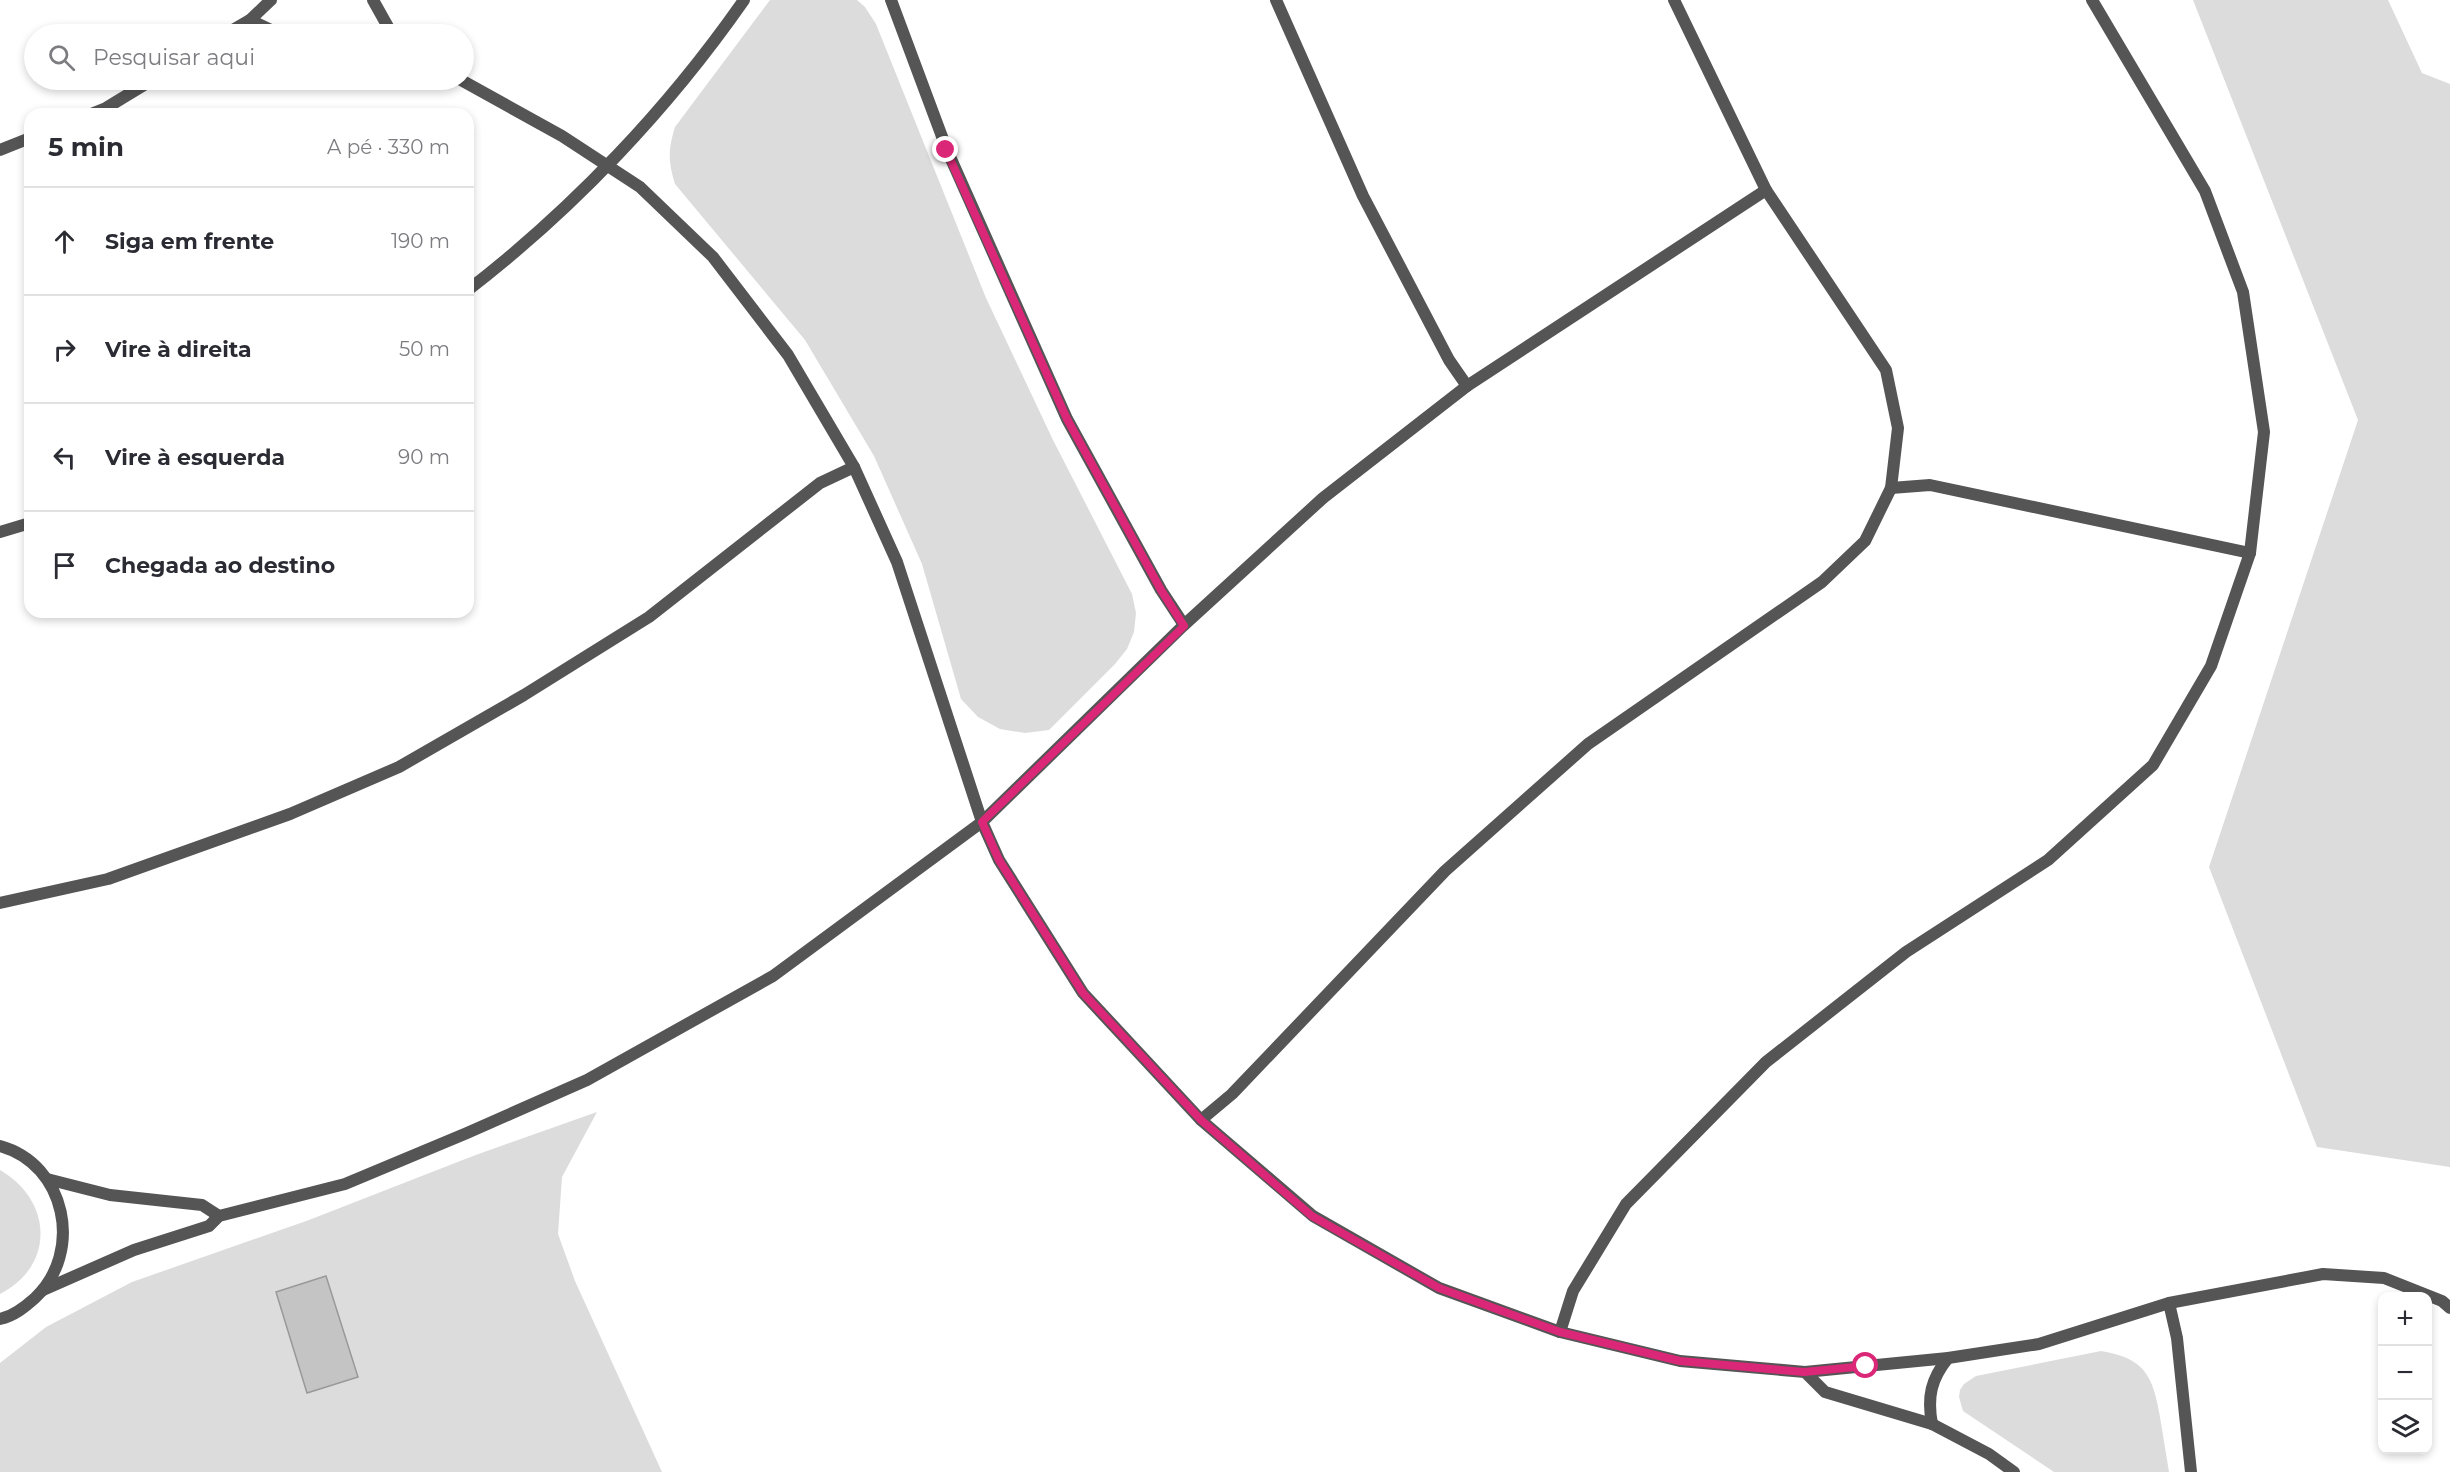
<!DOCTYPE html>
<html lang="pt">
<head>
<meta charset="utf-8">
<style>
  body { margin:0; font-family:Montserrat,sans-serif; background:#f2f2f3; color:#2b2b33 }
  .controls { position:absolute; right:18px; bottom:18px; display:grid; overflow:hidden; border-radius:12px; box-shadow:0 3px 9px #0003 }
  .controls button { width:54px; height:54px; display:grid; place-items:center; padding:0; border:0; border-bottom:2px solid #e1e1e2; background:#fff; color:#2b2b33; font:30px sans-serif }
  .stop { position:absolute; width:18px; height:18px; margin:-14px; border:4px solid #db2777; border-radius:50%; background:#fff }
  .stop.end { background:#db2777; border-color:#fff; box-shadow:0 2px 6px #0008 }
  .list { margin:0; padding:0; list-style:none }
  h2 { display:flex; justify-content:space-between; align-items:center; height:78px; margin:0; padding:0 24px; font-size:26px }
  h2 small { font-size:20px; font-weight:400; color:#7c7c81 }
  .list li { display:grid; grid-template-columns:39px 1fr auto; gap:18px; align-items:center; box-sizing:border-box; height:108px; padding:0 24px; border-top:2px solid #e1e1e2 }
  .list b { display:block; font-size:22px; white-space:nowrap }
  .list em { font-size:20px; font-style:normal; color:#7c7c81 }
  .icon { flex:none; width:33px; height:33px; fill:none; stroke:currentColor; stroke-width:2; stroke-linecap:round; stroke-linejoin:round }
  .map { position:relative; flex:none; width:2450px; height:1472px; overflow:hidden }
  .search { position:absolute; background:#fff; box-shadow:0 3px 9px #0003; left:24px; top:24px; width:450px; height:66px; display:flex; align-items:center; gap:15px; box-sizing:border-box; padding:0 21px; border-radius:33px; color:#7c7c81; font-size:22px }
  .panel { position:absolute; background:#fff; box-shadow:0 3px 9px #0003; left:24px; top:108px; width:450px; height:510px; border-radius:18px }
  .map>svg:first-child { display:block }
</style>
</head>
<body>
<div class="map">
<svg width="2450" height="1472" viewBox="0 0 2450 1472">
  <rect width="100%" height="100%" fill="#fff"/>
  <!-- green -->
  <g fill="#dcdcdc">
    <path d="M770,0H857L865,7L876,24L986,298L1053,440L1132,594L1136,613L1134,632L1127,649L1115,664L1049,730L1025,733L1000,729L978,717L961,699L922,564L874,456L805,340L675,184C668,161 668,150 675,127Z"/>
    <path d="M2193,0H2388L2422,73L2450,84V1167L2317,1147L2209,867L2358,420Z"/>
    <path d="M597,1112L562,1177L558,1234L575,1281L662,1472H0V1363L46,1327L132,1282L309,1220L473,1156Z"/>
    <path d="M0,1170C52,1200 56,1265 0,1294Z"/>
    <path d="M2101,1351C2145,1358 2153,1376 2160,1417C2163,1435 2166,1454 2169,1472H2054L1963,1411L1959,1397L1960,1390L1964,1384L1976,1376Z"/>
  </g>
  <!-- building -->
  <path fill="#c4c4c4" stroke="#999" stroke-width="1.5" d="M326,1276L358,1377L307,1393L276,1292Z"/>
  <g fill="none" stroke-linecap="round" stroke-linejoin="round">
    <!-- street -->
    <g stroke="#555" stroke-width="12">
      <path d="M373,0L392,34"/>
      <path d="M891,0L947,150L1067,419L1161,590L1184,625"/>
      <path d="M1276,0L1363,196L1449,360L1467,386"/>
      <path d="M250,20L275,32L287,34"/>
      <path d="M226,34L250,20L271,0"/>
      <path d="M461,80L562,136L640,187L713,257L788,355L854,467L897,562L982,822L999,860L1083,993L1201,1120L1313,1216L1439,1288L1560,1332L1680,1361L1805,1372L1948,1358L2039,1344L2169,1303L2323,1274L2384,1278L2442,1301L2450,1308"/>
      <path d="M91,114L106,108L152,80"/>
      <path d="M0,150L30,138"/>
      <path d="M468,290C573,209 668,109 744,0"/>
      <path d="M1891,488L1930,485L2250,553"/>
      <path d="M0,532L30,523"/>
      <path d="M0,903L108,879L290,814L399,767L524,695L649,617L820,483L854,467"/>
      <path d="M1201,1120L1232,1094L1445,871L1588,744L1822,582L1865,541L1891,488L1898,428L1886,370L1766,190L1674,0"/>
      <path d="M0,1146C66,1164 84,1252 35,1298C25,1307 14,1316 0,1319"/>
      <path d="M47,1179L110,1195L202,1205L219,1216"/>
      <path d="M43,1290L134,1250L209,1226L219,1216L345,1184L467,1133L587,1080L773,976L982,822L1184,625L1323,498L1467,386L1766,190"/>
      <path d="M2169,1303L2177,1338L2191,1472"/>
      <path d="M1560,1332L1573,1291L1626,1204L1766,1062L1906,952L2048,860L2153,765L2211,666L2250,553L2264,432L2243,292L2205,191L2092,0"/>
      <path d="M1805,1372L1825,1392L1932,1424L1989,1454L2014,1472"/>
      <path d="M1932,1424C1927,1397 1931,1379 1948,1358"/>
    </g>
  </g>
  <g fill="none" stroke-linecap="round" stroke-linejoin="round">
    <!-- route -->
    <path stroke="#db2777" stroke-width="8" d="M946,150L1067,419L1161,590L1184,626L982,822L999,860L1083,993L1201,1120L1312,1216L1439,1288L1560,1332L1680,1361L1804,1372L1866,1366"/>
  </g>
</svg>
<div class="controls">
<button>+</button>
<button>−</button>
<button><svg class="icon" aria-label="layers" viewBox="0 0 24 24"><path d="M12 4l9 5-9 5-9-5zM3 14l9 5 9-5"/></svg></button>
</div>
<div class="stop" style="left:1866px;top:1366px"></div>
<div class="stop end" style="left:946px;top:150px"></div>
<div class="search"><svg class="icon" aria-label="search" viewBox="0 0 24 24"><circle cx="10" cy="10" r="6"/><path d="M15 15l6 6"/></svg>Pesquisar aqui</div>
<section class="panel">
<h2>5 min<small>A pé · 330 m</small></h2>
<ul class="list">
<li><svg class="icon" aria-label="ahead" viewBox="0 0 24 24"><path d="M12 20V5M6 11l6-6 6 6"/></svg><div><b>Siga em frente</b></div><em>190 m</em></li>
<li><svg class="icon" aria-label="right" viewBox="0 0 24 24"><path d="M7 20v-9h11M14 6l5 5-5 5"/></svg><div><b>Vire à direita</b></div><em>50 m</em></li>
<li><svg class="icon" aria-label="left" viewBox="0 0 24 24"><path d="M17 20v-9H6M10 6l-5 5 5 5"/></svg><div><b>Vire à esquerda</b></div><em>90 m</em></li>
<li><svg class="icon" aria-label="arrive" viewBox="0 0 24 24"><path d="M6 21V4h12l-3 4 3 4H6"/></svg><div><b>Chegada ao destino</b></div></li>
</ul>
</section>
</div>
</body>
</html>
